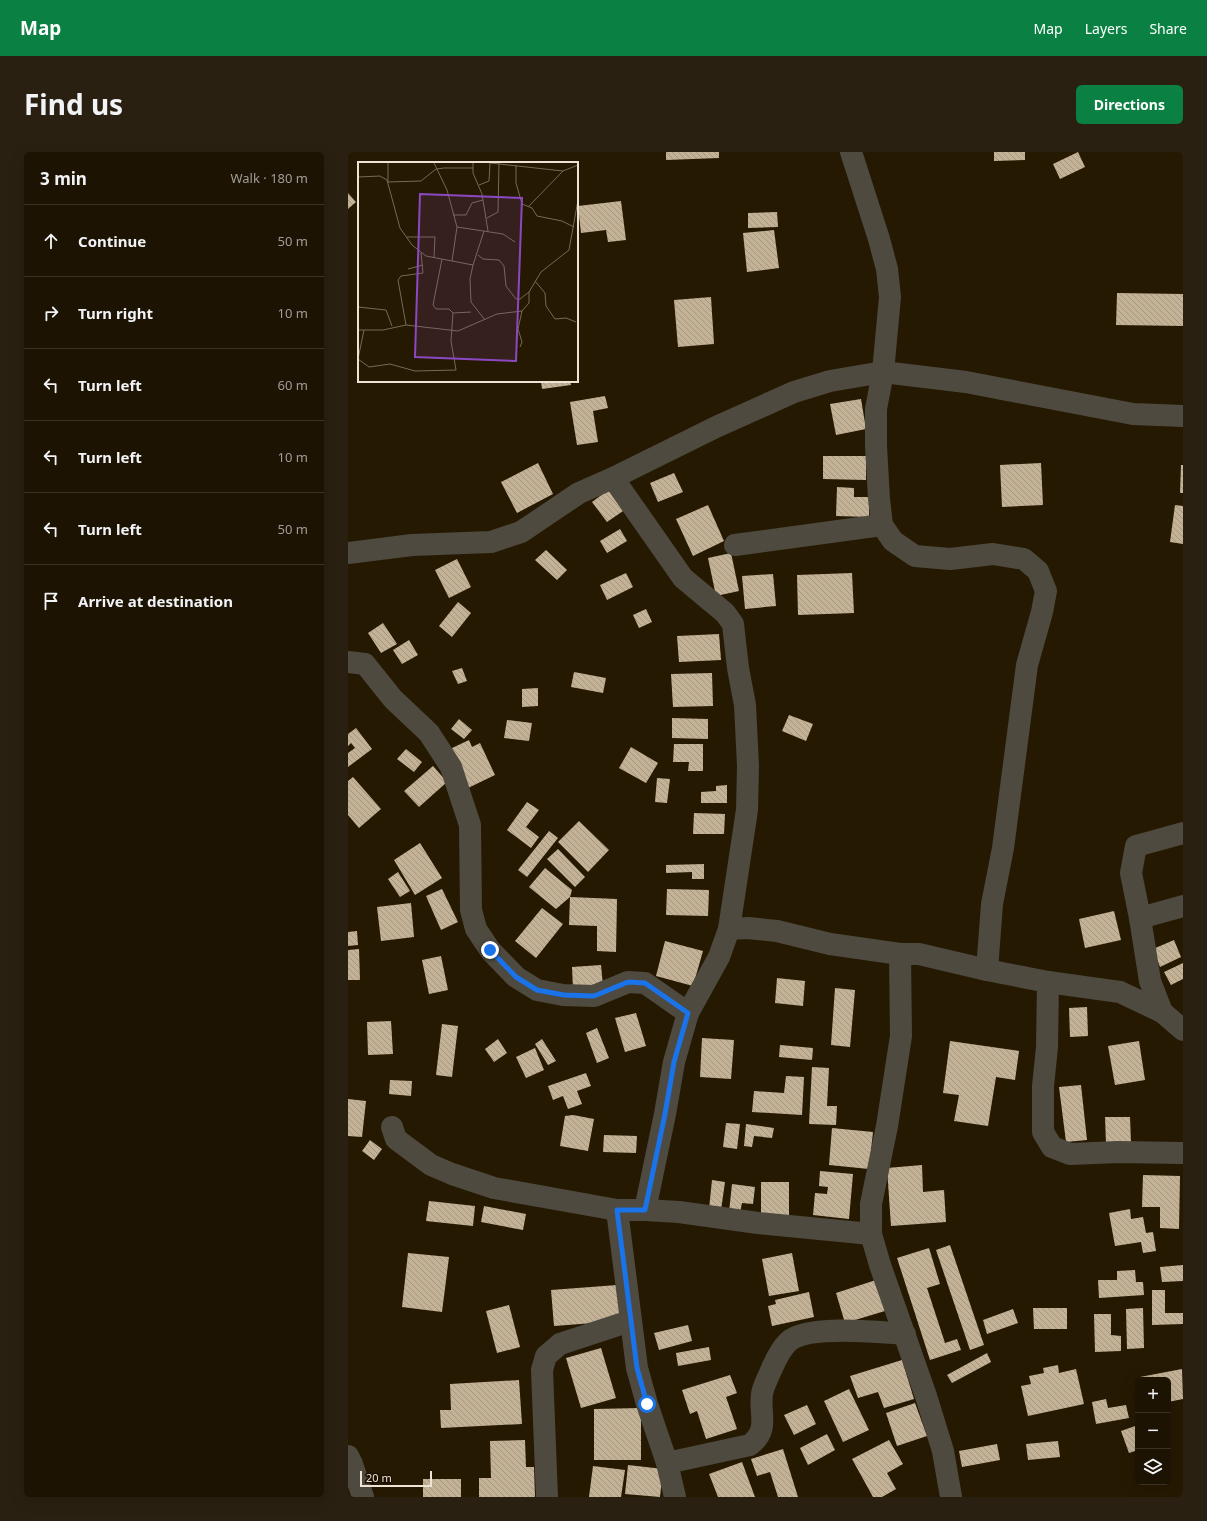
<!DOCTYPE html>
<html lang="en">
<head>
<meta charset="utf-8">
<style>
  body { margin:0; font-family:"Noto Sans",sans-serif; background:#292011; color:#f1f3f6 }
  .controls { position:absolute; right:12px; bottom:12px; display:grid; overflow:hidden; border-radius:6px; box-shadow:0 4px 16px #0002 }
  .controls button { width:36px; height:36px; display:grid; place-items:center; padding:0; border:0; border-bottom:1px solid #3a3224; background:#1c1302; color:#f1f3f6; font:20px sans-serif }
  .scale { position:absolute; left:12px; bottom:10px; width:72px; box-sizing:border-box; padding-left:4px; border:2px solid #ede4d6; border-top:0; font-size:11px; line-height:14px; white-space:nowrap; color:#ede4d6; -webkit-text-stroke:3px #1c1000; paint-order:stroke }
  .stop { position:absolute; width:12px; height:12px; margin:-9px; border:3px solid #1a73e8; border-radius:50%; background:#fff }
  .stop.end { background:#1a73e8; border-color:#fff; box-shadow:0 1px 4px #0008 }
  .list { margin:0; padding:0; list-style:none }
  h2 { display:flex; justify-content:space-between; align-items:center; height:52px; margin:0; padding:0 16px; font-size:17px }
  h2 small { font-size:13px; font-weight:400; color:#a09e99 }
  .list li { display:grid; grid-template-columns:26px 1fr auto; gap:12px; align-items:center; box-sizing:border-box; height:72px; padding:0 16px; border-top:1px solid #3a3224 }
  .list b { display:block; font-size:15px; white-space:nowrap }
  .list em { font-size:13px; font-style:normal; color:#a09e99 }
  .icon { flex:none; width:22px; height:22px; fill:none; stroke:currentColor; stroke-width:2; stroke-linecap:round; stroke-linejoin:round }
  .map { position:relative; flex:none; width:835px; height:1345px; overflow:hidden; border-radius:6px }
  header { display:flex; align-items:center; gap:24px; box-sizing:border-box; height:56px; padding:0 20px; background:#0b8043; color:#fff }
  header strong { font-size:19px }
  nav { display:flex; gap:22px; margin-inline-start:auto; font-size:14px }
  .intro { display:flex; align-items:center; justify-content:space-between; box-sizing:border-box; height:96px; padding:0 24px }
  h1 { margin:0; font-size:28px }
  .button { padding:10px 18px; border-radius:6px; background:#0b8043; color:#fff; font-size:14px; font-weight:700 }
  main { display:flex; gap:24px; padding:0 24px }
  aside { flex:1; background:#1c1302; border-radius:6px; box-shadow:0 4px 16px #0002 }
  .map>svg:first-child { display:block }
</style>
</head>
<body>
<header>
<strong>Map</strong>
<nav><a>Map</a><a>Layers</a><a>Share</a></nav>
</header>
<div class="intro"><h1>Find us</h1><a class="button">Directions</a></div>
<main>
<aside>
<h2>3 min<small>Walk · 180 m</small></h2>
<ul class="list">
<li><svg class="icon" aria-label="ahead" viewBox="0 0 24 24"><path d="M12 20V5M6 11l6-6 6 6"/></svg><div><b>Continue</b></div><em>50 m</em></li>
<li><svg class="icon" aria-label="right" viewBox="0 0 24 24"><path d="M7 20v-9h11M14 6l5 5-5 5"/></svg><div><b>Turn right</b></div><em>10 m</em></li>
<li><svg class="icon" aria-label="left" viewBox="0 0 24 24"><path d="M17 20v-9H6M10 6l-5 5 5 5"/></svg><div><b>Turn left</b></div><em>60 m</em></li>
<li><svg class="icon" aria-label="left" viewBox="0 0 24 24"><path d="M17 20v-9H6M10 6l-5 5 5 5"/></svg><div><b>Turn left</b></div><em>10 m</em></li>
<li><svg class="icon" aria-label="left" viewBox="0 0 24 24"><path d="M17 20v-9H6M10 6l-5 5 5 5"/></svg><div><b>Turn left</b></div><em>50 m</em></li>
<li><svg class="icon" aria-label="arrive" viewBox="0 0 24 24"><path d="M6 21V4h12l-3 4 3 4H6"/></svg><div><b>Arrive at destination</b></div></li>
</ul>
</aside>
<div class="map">
<svg width="835" height="1345" viewBox="0 0 835 1345">
  <defs>
    <pattern id="building-back-hatch" width="6" height="6" patternUnits="userSpaceOnUse"><rect width="6" height="6" fill="#c3b296"/><path d="M-1 5l2 2M0 0l6 6M5-1l2 2" fill="none" stroke="#a49680"/></pattern>
  </defs>
  <rect width="100%" height="100%" fill="#261902"/>
  <!-- building -->
  <g fill="url(#building-back-hatch)">
    <path d="M318,0H371V6L318,8Z"/>
    <path d="M646,0H677V8L646,9Z"/>
    <path d="M730,0L737,15L712,27L705,12Z"/>
    <path d="M0,41L8,50L0,57Z"/>
    <path d="M273,49L278,88L260,90L258,78L233,81L230,54Z"/>
    <path d="M429,60L430,75L400,76V61Z"/>
    <path d="M426,78L431,116L399,120L395,81Z"/>
    <path d="M769,141L835,142V174L768,173Z"/>
    <path d="M363,145L366,192L330,195L326,148Z"/>
    <path d="M193,229H222L223,233L194,237Z"/>
    <path d="M257,244L260,256L245,259L250,290L229,293L222,250Z"/>
    <path d="M513,247L518,277L488,283L482,252Z"/>
    <path d="M475,304H518V328L475,327Z"/>
    <path d="M190,311L205,342L169,361L153,330Z"/>
    <path d="M693,311L695,353L654,355L652,313Z"/>
    <path d="M833,313H835V341H832Z"/>
    <path d="M326,321L335,340L310,350L302,331Z"/>
    <path d="M489,335L506,336V345H521V365L488,364Z"/>
    <path d="M263,336L278,357L259,370L244,350Z"/>
    <path d="M360,353L376,389L345,404L328,367Z"/>
    <path d="M827,353L835,354V392L822,390Z"/>
    <path d="M272,377L279,389L259,401L252,389Z"/>
    <path d="M198,398L219,418L209,428L187,408Z"/>
    <path d="M383,401L391,439L368,444L360,406Z"/>
    <path d="M109,407L123,435L101,446L87,418Z"/>
    <path d="M278,421L285,435L259,448L252,433Z"/>
    <path d="M504,421L506,461L450,463L449,423Z"/>
    <path d="M425,422L428,454L397,457L394,424Z"/>
    <path d="M110,450L123,461L104,485L91,474Z"/>
    <path d="M298,457L304,470L291,476L285,463Z"/>
    <path d="M35,471L49,492L33,501L20,481Z"/>
    <path d="M371,482L373,508L331,510L329,484Z"/>
    <path d="M61,488L70,503L54,512L45,498Z"/>
    <path d="M114,516L119,529L110,532L104,519Z"/>
    <path d="M226,520L258,526L255,541L223,535Z"/>
    <path d="M364,521L365,554L325,555L323,522Z"/>
    <path d="M190,536V554L174,555V537Z"/>
    <path d="M441,563L465,572L458,589L434,579Z"/>
    <path d="M324,566L360,567V587L324,586Z"/>
    <path d="M111,567L124,578L116,587L103,577Z"/>
    <path d="M159,568L184,571L181,589L156,586Z"/>
    <path d="M8,576L24,597L0,615V601L7,596L3,591L0,594V582Z"/>
    <path d="M121,588L124,595L132,591L147,623L120,636L102,597Z"/>
    <path d="M326,592H355V619H340L341,610H325Z"/>
    <path d="M283,595L310,611L298,631L271,616Z"/>
    <path d="M58,597L74,610L66,620L49,607Z"/>
    <path d="M85,614L99,630L71,655L56,639Z"/>
    <path d="M5,625L33,657L11,676L0,663V629Z"/>
    <path d="M309,626L322,627L319,651L307,650Z"/>
    <path d="M379,633V651H353V640L368,639V634Z"/>
    <path d="M179,650L191,658L178,675L191,685L183,696L159,678Z"/>
    <path d="M346,661L377,662L376,682H345Z"/>
    <path d="M231,669L261,698L240,720L210,690Z"/>
    <path d="M201,679L210,686L179,725L170,718Z"/>
    <path d="M72,691L94,726L67,743L46,708Z"/>
    <path d="M210,697L237,725L227,735L199,707Z"/>
    <path d="M356,712V727H344V720L318,721V713Z"/>
    <path d="M197,716L224,738L222,745L208,757L181,735Z"/>
    <path d="M50,720L62,739L52,745L40,727Z"/>
    <path d="M94,737L110,770L93,778L78,744Z"/>
    <path d="M319,737L361,738L360,764L318,763Z"/>
    <path d="M222,745L269,747L268,800L249,799V774L221,773Z"/>
    <path d="M63,751L66,785L33,789L29,755Z"/>
    <path d="M194,756L215,772L188,806L167,789Z"/>
    <path d="M766,759L773,788L737,796L731,767Z"/>
    <path d="M9,779L10,793L0,794V780Z"/>
    <path d="M826,788L833,805L812,815L805,797Z"/>
    <path d="M317,789L355,799L345,834L308,824Z"/>
    <path d="M11,797L12,828H0V798Z"/>
    <path d="M93,804L100,838L81,842L74,808Z"/>
    <path d="M835,811V827L823,833L816,820Z"/>
    <path d="M253,813L255,834L225,837L224,815Z"/>
    <path d="M429,826L457,829L455,854L427,851Z"/>
    <path d="M487,836L507,838L502,895L483,893Z"/>
    <path d="M739,855L740,884L722,885L721,856Z"/>
    <path d="M288,861L298,894L277,900L267,866Z"/>
    <path d="M43,869L45,902L20,903L19,870Z"/>
    <path d="M94,872L110,874L104,925L88,923Z"/>
    <path d="M249,876L261,906L249,911L238,881Z"/>
    <path d="M354,886L386,888L383,927L352,925Z"/>
    <path d="M150,887L159,901L146,910L137,897Z"/>
    <path d="M194,887L208,909L200,913L187,892Z"/>
    <path d="M602,889L671,899L667,928L648,925L640,974L606,969L611,943L595,941Z"/>
    <path d="M791,889L797,928L767,933L760,894Z"/>
    <path d="M432,893L465,896L464,908L431,905Z"/>
    <path d="M187,896L196,918L178,926L168,905Z"/>
    <path d="M464,915L481,916L479,954H489L488,973L461,972Z"/>
    <path d="M238,921L243,934L229,939L234,952L220,957L215,944L205,948L200,934Z"/>
    <path d="M438,924L456,925L454,963L404,960L406,939L436,941Z"/>
    <path d="M42,928L64,929L63,944L41,942Z"/>
    <path d="M733,933L739,988L718,990L711,935Z"/>
    <path d="M0,947L18,949L14,985L0,984Z"/>
    <path d="M225,963L246,967L240,999L212,994L217,964Z"/>
    <path d="M757,965H782L783,991L758,992Z"/>
    <path d="M378,971L392,972L389,997L375,995Z"/>
    <path d="M398,972L426,976L424,986L406,984L404,995L396,994Z"/>
    <path d="M484,976L525,980L521,1017L481,1013Z"/>
    <path d="M256,983L289,984L288,1001L255,1000Z"/>
    <path d="M22,988L34,997L26,1008L14,999Z"/>
    <path d="M574,1013L575,1040L596,1038L598,1070L543,1074L539,1016Z"/>
    <path d="M472,1019L505,1022L501,1067L465,1063L467,1041L479,1042L480,1035L471,1034Z"/>
    <path d="M795,1023L832,1024L831,1077L812,1076V1055H794Z"/>
    <path d="M364,1028L377,1030L373,1058L361,1057Z"/>
    <rect x="413" y="1030" width="28" height="37"/>
    <path d="M384,1032L407,1035L405,1052L394,1051L392,1061L381,1060Z"/>
    <path d="M81,1049L127,1054L125,1074L78,1069Z"/>
    <path d="M136,1054L178,1062L175,1078L133,1070Z"/>
    <path d="M782,1057L783,1067L795,1065L798,1081L805,1080L808,1099L795,1101L793,1090L767,1094L761,1061Z"/>
    <path d="M602,1093L636,1193L622,1198L588,1098Z"/>
    <path d="M581,1096L592,1132L579,1136L597,1191L609,1187L613,1198L582,1208L549,1106Z"/>
    <path d="M60,1101L101,1105L94,1160L54,1155Z"/>
    <path d="M444,1101L451,1139L421,1144L414,1107Z"/>
    <path d="M835,1113V1129L814,1130L812,1115Z"/>
    <path d="M787,1118L788,1130H795L796,1143L751,1146L750,1128H769V1119Z"/>
    <path d="M528,1128L537,1159L497,1171L488,1141Z"/>
    <path d="M269,1133L272,1169L206,1174L203,1138Z"/>
    <path d="M804,1138H817V1161H835V1172L804,1173Z"/>
    <path d="M461,1140L466,1165L424,1174L420,1154L428,1152L427,1148Z"/>
    <path d="M161,1153L172,1195L149,1201L138,1159Z"/>
    <path d="M685,1156H719V1177H686Z"/>
    <path d="M795,1156L796,1196L779,1197L778,1157Z"/>
    <path d="M665,1157L670,1171L639,1182L635,1168Z"/>
    <path d="M746,1162H763V1183L773,1184V1199L747,1200Z"/>
    <path d="M340,1173L344,1189L311,1198L306,1181Z"/>
    <path d="M361,1195L363,1208L330,1214L328,1201Z"/>
    <path d="M253,1196L268,1246L233,1256L218,1206Z"/>
    <path d="M639,1201L643,1210L604,1231L599,1223Z"/>
    <path d="M554,1208L566,1247L536,1256L530,1240L510,1246L502,1224Z"/>
    <path d="M710,1213L711,1221L728,1217L736,1252L680,1264L673,1234L683,1232L681,1224L696,1221L695,1216Z"/>
    <path d="M834,1217L835,1247L820,1250V1228H793L792,1225Z"/>
    <path d="M382,1223L389,1241L378,1245L389,1277L358,1287L349,1259L342,1262L334,1238Z"/>
    <path d="M171,1228L174,1272L93,1276L92,1258H103L102,1232Z"/>
    <path d="M501,1237L521,1278L495,1290L476,1249Z"/>
    <path d="M758,1247L760,1256L778,1253L781,1266L748,1272L744,1250Z"/>
    <path d="M567,1251L579,1284L549,1294L538,1261Z"/>
    <path d="M459,1253L468,1272L446,1283L436,1263Z"/>
    <path d="M293,1256V1308H246V1257Z"/>
    <path d="M790,1273V1298L781,1301L773,1279Z"/>
    <path d="M479,1282L487,1298L460,1313L452,1296Z"/>
    <path d="M177,1288L178,1315H186L187,1345H131V1326H143L142,1289Z"/>
    <path d="M541,1288L555,1312L539,1321L548,1337L534,1345H525L504,1307Z"/>
    <path d="M710,1289L712,1305L680,1308L678,1292Z"/>
    <path d="M649,1292L652,1308L614,1315L611,1299Z"/>
    <path d="M435,1297L450,1345H430L422,1320L409,1324L403,1307Z"/>
    <path d="M394,1310L407,1345H370L361,1322Z"/>
    <path d="M280,1313L315,1317L312,1345L277,1342Z"/>
    <path d="M245,1314L277,1318L273,1345H241Z"/>
    <rect x="75" y="1327" width="38" height="18"/>
  </g>
  <g fill="none" stroke-linecap="round" stroke-linejoin="round">
    <!-- minor -->
    <g stroke="#4e4a3f" stroke-width="22">
      <path d="M503,0L531,87L539,117L542,145L535,220L528,257V294L531,347L534,373L545,389L567,404L602,407L645,402L676,407L690,419L698,439L694,460L679,513L655,696L644,752L639,818"/>
      <path d="M265,326L335,426L377,461L385,472L390,516L397,553L400,614L399,658L381,777"/>
      <path d="M387,393L534,373"/>
      <path d="M0,401L64,393L143,390L173,380L231,341L265,326L368,275L446,240L482,229L535,220L618,230L785,262L835,264"/>
      <path d="M0,510L17,512L45,547L81,581L103,615L122,673L123,758L128,777L142,798L168,825L189,838L215,843L246,844L280,830L297,831L340,861"/>
      <path d="M792,766L835,754"/>
      <path d="M552,802L553,884L539,974L523,1052V1082L532,1113L578,1244L595,1299L603,1345"/>
      <path d="M700,830L699,895L695,934V980L704,995L722,1002L770,1000L835,1001"/>
      <path d="M814,860L802,829L792,766L783,721L788,694L835,681"/>
      <path d="M44,975L48,987L83,1013L104,1022L146,1036L269,1058H297L331,1060L410,1071L523,1082"/>
      <path d="M269,1058L289,1216L299,1252L319,1311L327,1345"/>
      <path d="M297,1058L317,962L326,910L340,861L371,805L381,777L400,776L429,779L482,792L552,802H571L639,818L700,830L772,840L814,860L835,878"/>
      <path d="M0,1304L4,1312L15,1345"/>
      <path d="M319,1311L402,1293C422,1277 411,1263 414,1242C415,1234 421,1224 424,1216C428,1207 433,1197 440,1190C459,1172 531,1180 557,1182"/>
      <path d="M199,1345L194,1218L198,1204L212,1192L282,1169"/>
    </g>
  </g>
  <g fill="none" stroke-linecap="round" stroke-linejoin="round">
    <!-- route -->
    <path stroke="#1a73e8" stroke-width="5" d="M142,798L168,825L189,838L216,843L246,844L280,830L297,831L340,861L326,910L317,962L297,1058H269L289,1216L299,1252"/>
  </g>
  <!-- overview -->
  <g transform="translate(10 10)">
    <rect width="220" height="220" fill="#261902"/>
    <path fill="none" stroke="#766a57" stroke-width="1" d="M30,1V20L63,19L78,7L86,6H115M76,1L89,28L99,65L94,99M115,1V11L124,32L130,69M132,1L205,9L220,3M158,3V21L164,42L174,46L179,54L204,59L216,65M0,15L22,14L29,18L42,66L54,83L68,94L115,103L126,69M121,23L131,19L132,1M170,45L205,9M95,53H108L114,41L125,38M129,56L140,50L141,1M99,65L145,72L157,80M49,75H77L76,95M120,93L125,97L141,98L146,104L148,124L158,137H162L171,130L183,110L211,88L220,38M115,103L112,117L113,140L127,158M50,107L65,103M177,119L187,131L188,144L197,157L208,156L218,160M0,145L28,148L34,164M95,151L113,150M48,163L40,118L43,114L65,111L63,91M0,168H25L48,163L100,169L139,152L164,149L171,141V130M162,185L164,180L160,167L164,149M0,197L11,205L32,202L57,209L98,208L93,179L95,151L91,147H78L75,143L84,97M0,197L6,168"/>
    <path fill="#8c48c2" fill-opacity="0.15" stroke="#8c48c2" stroke-width="2" d="M62,32L164,36L158,199L57,195Z"/>
    <rect width="220" height="220" fill="none" stroke="#ede4d6" stroke-width="2"/>
  </g>
</svg>
<div class="controls">
<button>+</button>
<button>−</button>
<button><svg class="icon" aria-label="layers" viewBox="0 0 24 24"><path d="M12 4l9 5-9 5-9-5zM3 14l9 5 9-5"/></svg></button>
</div>
<div class="scale">20 m</div>
<div class="stop" style="left:299px;top:1252px"></div>
<div class="stop end" style="left:142px;top:798px"></div>
</div>
</main>
</body>
</html>
